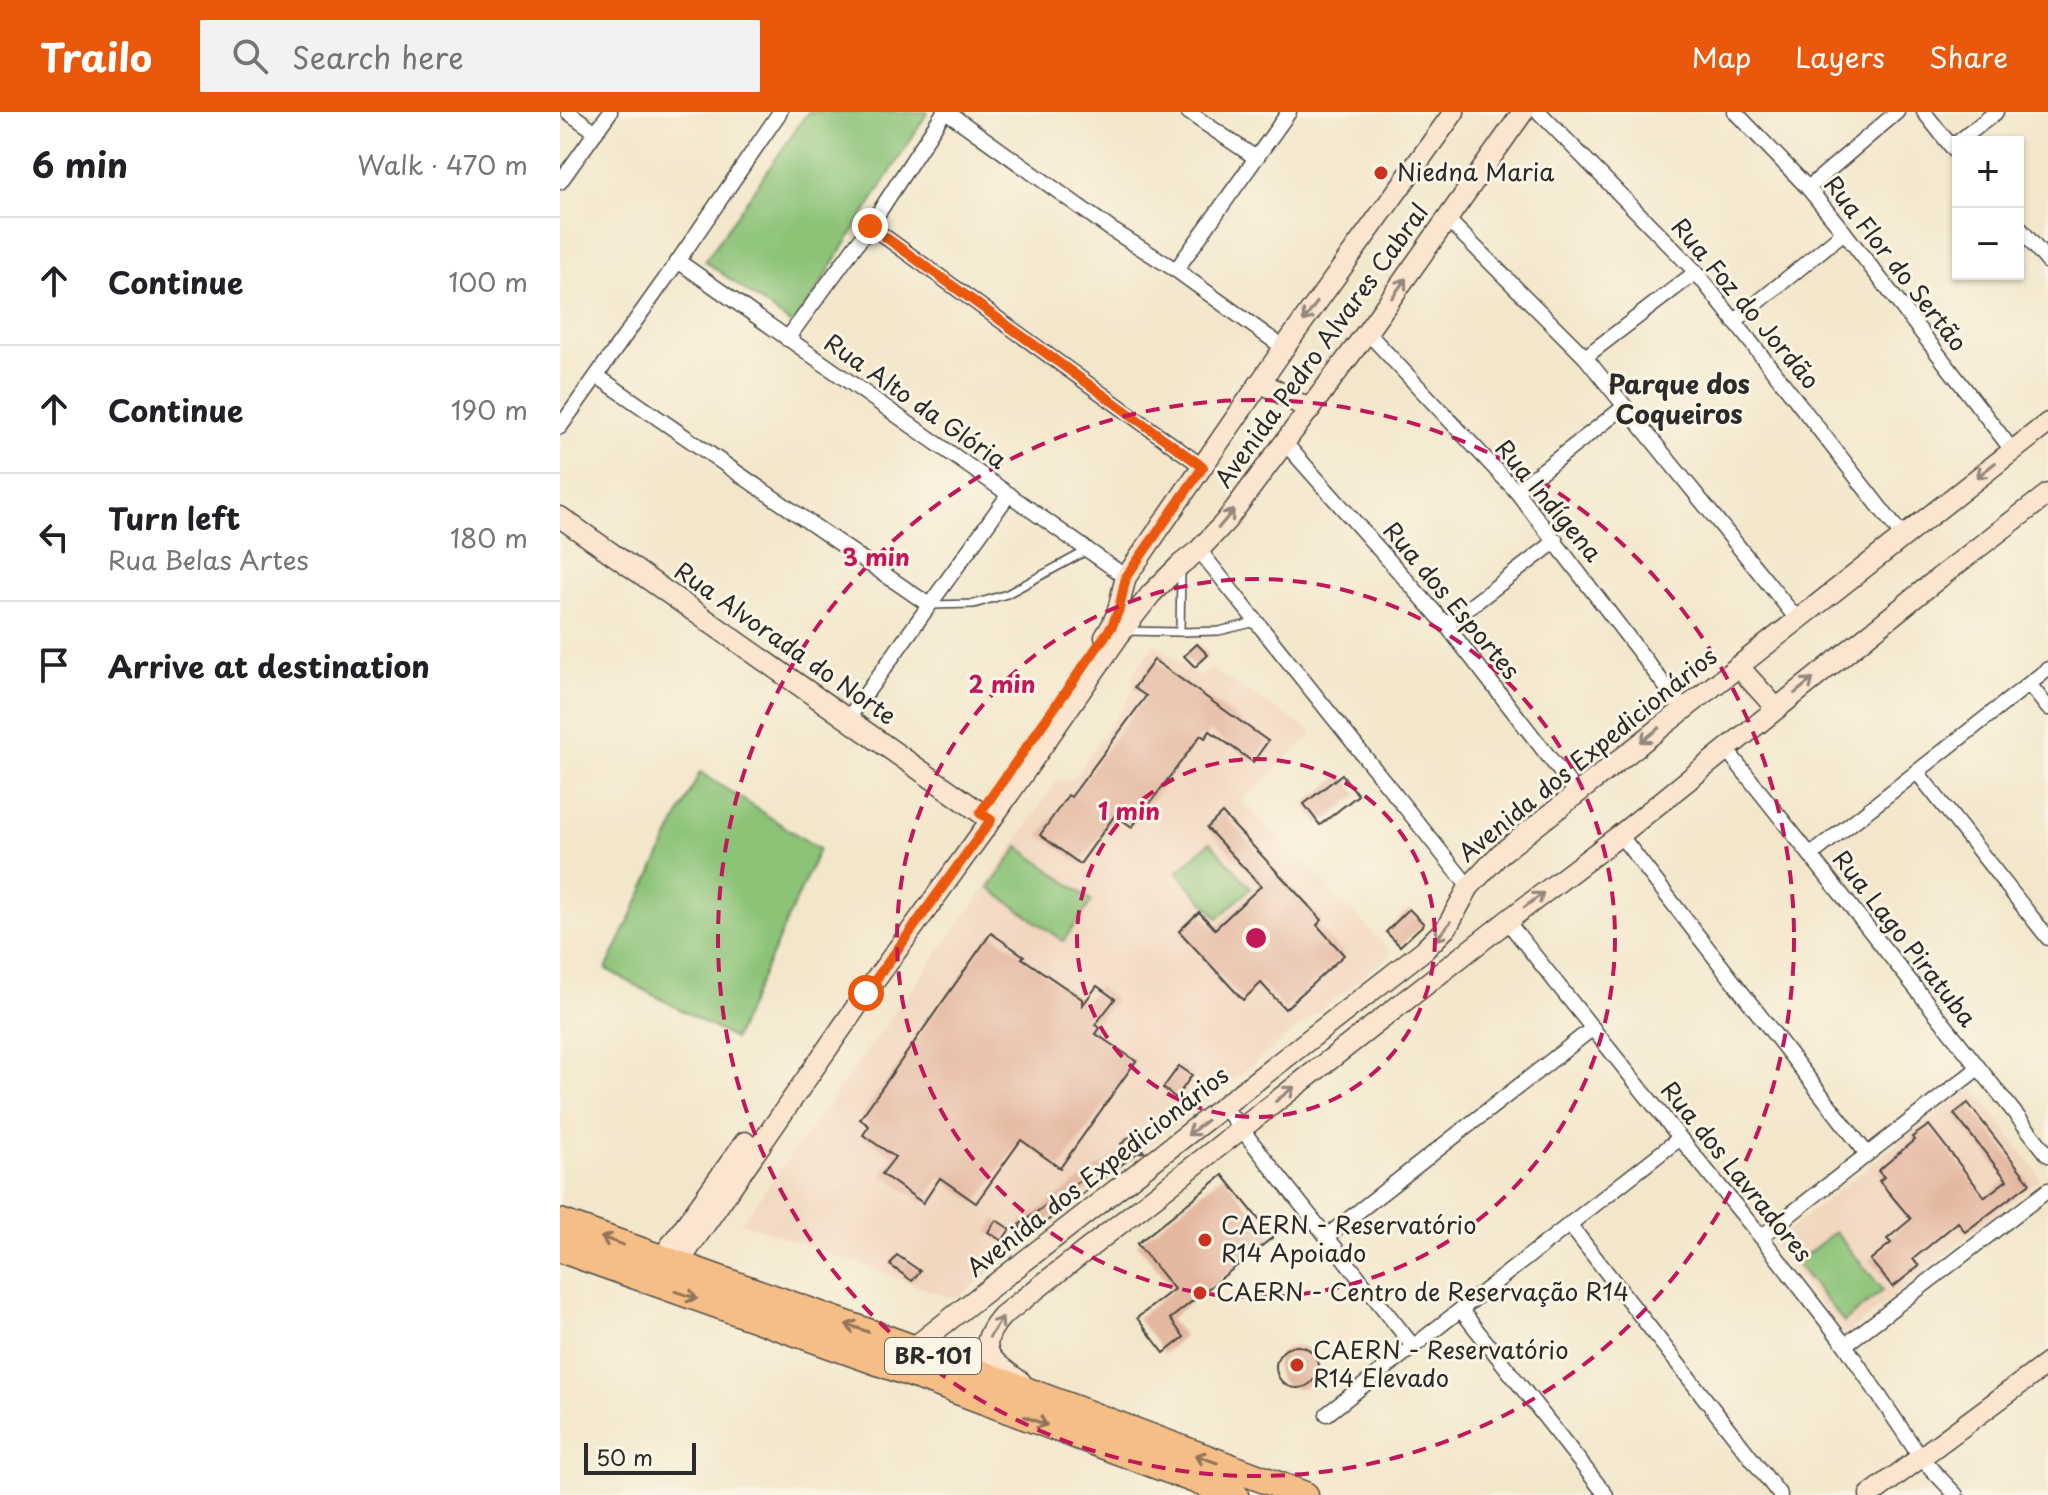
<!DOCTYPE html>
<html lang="en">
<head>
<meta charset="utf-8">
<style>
  body { margin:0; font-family:"Playpen Sans",sans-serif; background:#f2f2f2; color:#202124 }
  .controls { position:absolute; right:24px; top:24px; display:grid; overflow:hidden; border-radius:0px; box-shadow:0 2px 6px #0004 }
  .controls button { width:72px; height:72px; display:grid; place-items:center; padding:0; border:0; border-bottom:2px solid #e0e0e0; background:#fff; color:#202124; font:40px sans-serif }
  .scale { position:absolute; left:24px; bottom:20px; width:112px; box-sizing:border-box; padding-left:8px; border:4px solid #2b2b2b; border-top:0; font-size:22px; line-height:28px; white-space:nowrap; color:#2b2b2b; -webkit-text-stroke:6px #fcf5e5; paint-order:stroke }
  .stop { position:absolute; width:24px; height:24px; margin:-18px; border:6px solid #ea580c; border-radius:50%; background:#fff }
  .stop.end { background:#ea580c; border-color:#fff; box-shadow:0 2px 8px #0008 }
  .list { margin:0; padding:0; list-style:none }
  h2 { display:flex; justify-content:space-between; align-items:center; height:104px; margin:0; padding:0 32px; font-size:34px }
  h2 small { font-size:26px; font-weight:400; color:#757577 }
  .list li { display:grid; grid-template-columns:52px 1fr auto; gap:24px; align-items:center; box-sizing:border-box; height:128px; padding:0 32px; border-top:2px solid #e0e0e0 }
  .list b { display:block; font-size:30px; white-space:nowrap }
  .list p { margin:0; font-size:26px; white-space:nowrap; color:#757577 }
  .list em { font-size:26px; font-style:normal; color:#757577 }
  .icon { flex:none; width:44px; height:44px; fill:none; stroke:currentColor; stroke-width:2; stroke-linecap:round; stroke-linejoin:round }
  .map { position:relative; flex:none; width:1488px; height:1383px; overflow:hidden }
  header { display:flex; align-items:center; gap:48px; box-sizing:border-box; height:112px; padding:0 40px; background:#ea580c; color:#fff }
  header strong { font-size:38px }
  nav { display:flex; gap:44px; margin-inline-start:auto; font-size:28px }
  .search { width:560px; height:72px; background:#f2f2f2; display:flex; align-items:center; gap:20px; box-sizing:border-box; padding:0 28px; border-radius:0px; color:#757577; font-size:30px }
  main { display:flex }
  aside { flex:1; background:#fff }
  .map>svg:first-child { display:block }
</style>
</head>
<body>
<header>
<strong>Trailo</strong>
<div class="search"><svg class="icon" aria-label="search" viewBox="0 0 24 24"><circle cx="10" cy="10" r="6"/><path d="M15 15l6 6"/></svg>Search here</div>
<nav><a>Map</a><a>Layers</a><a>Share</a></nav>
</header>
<main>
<aside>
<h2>6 min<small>Walk · 470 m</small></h2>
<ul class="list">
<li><svg class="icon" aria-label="ahead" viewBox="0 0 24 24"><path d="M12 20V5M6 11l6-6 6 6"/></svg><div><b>Continue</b></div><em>100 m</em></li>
<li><svg class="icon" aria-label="ahead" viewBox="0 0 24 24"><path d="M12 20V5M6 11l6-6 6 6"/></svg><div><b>Continue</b></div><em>190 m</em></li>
<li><svg class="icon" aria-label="left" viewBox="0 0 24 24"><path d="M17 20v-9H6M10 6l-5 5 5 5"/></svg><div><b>Turn left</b><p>Rua Belas Artes</p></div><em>180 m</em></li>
<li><svg class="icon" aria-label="arrive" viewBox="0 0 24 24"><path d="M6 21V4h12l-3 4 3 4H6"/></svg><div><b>Arrive at destination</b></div></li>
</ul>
</aside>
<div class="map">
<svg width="1488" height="1383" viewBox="0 0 1488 1383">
  <rect width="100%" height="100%" fill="#fcf5e5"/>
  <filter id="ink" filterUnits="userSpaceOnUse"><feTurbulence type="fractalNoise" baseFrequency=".0125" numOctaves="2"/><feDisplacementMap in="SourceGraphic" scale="16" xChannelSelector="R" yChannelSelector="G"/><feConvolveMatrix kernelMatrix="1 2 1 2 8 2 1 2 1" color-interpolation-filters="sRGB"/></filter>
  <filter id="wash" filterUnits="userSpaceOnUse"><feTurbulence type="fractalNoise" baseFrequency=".006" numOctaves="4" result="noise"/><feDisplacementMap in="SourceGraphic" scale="32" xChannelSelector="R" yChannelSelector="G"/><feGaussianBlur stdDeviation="1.8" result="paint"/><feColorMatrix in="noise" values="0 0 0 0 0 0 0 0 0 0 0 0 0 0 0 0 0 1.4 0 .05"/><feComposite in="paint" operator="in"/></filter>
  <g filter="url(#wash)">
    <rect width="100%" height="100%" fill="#f3e7cb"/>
    <!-- built -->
    <g fill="#f1d5bd">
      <path d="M595,532L640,565L650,556L754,621L683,689L833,841L459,1137L443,1128L431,1143L438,1149L431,1160L399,1185L391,1186L182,1110L424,778L498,667H513L574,579L571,564Z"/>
      <path d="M1412,973L1481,1066L1284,1224L1213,1130Z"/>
    </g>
    <!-- green -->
    <g fill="#8bc377" stroke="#5b7751" stroke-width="2">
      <path d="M248,0H368L234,214L145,149Z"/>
      <path d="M140,660L259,737L174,927L46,857Z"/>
      <path d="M650,730L691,776L658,806L617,760Z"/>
      <path d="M459,735L532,789L503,829L429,776Z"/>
      <path d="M1275,1120L1323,1178L1284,1210L1236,1151Z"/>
    </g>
    <g id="blocks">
      <!-- building -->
      <g fill="#e4b8a0">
        <path d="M637,532L648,543L635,555L624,544Z"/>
        <path d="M594,548L708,629L693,650L650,619L645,626L641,623L572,715L555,703L520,752L480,723L508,683L511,685L586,584L574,576Z"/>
        <path d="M782,662L798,683L760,713L744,692Z"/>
        <path d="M662,701L762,808L757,813L784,843L725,897L701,871L683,888L619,819L639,800L655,817L701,774L647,716Z"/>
        <path d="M849,797L864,812L840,834L826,820Z"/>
        <path d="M431,821L464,844L462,846L522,887V894L537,874L555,887L535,913L540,916L536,922L576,949L500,1056L461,1028L416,1091L380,1066L363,1091L322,1062L335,1045L303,1023L309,1014L300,1007Z"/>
        <path d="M619,954L632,963L616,986L603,976Z"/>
        <path d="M1408,991L1470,1071L1405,1120L1398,1110L1353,1147L1359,1154L1333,1175L1310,1148L1331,1131L1327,1127L1351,1107L1319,1069L1324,1065L1318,1059L1354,1028L1352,1025L1369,1013L1425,1085L1447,1068L1394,1002Z"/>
        <path d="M571,1024L584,1040L577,1041L467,1124L459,1113L542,1052L543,1054L564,1036L561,1032Z"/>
        <path d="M663,1063L713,1125L610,1207L624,1225L604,1241L577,1206L614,1177L577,1132Z"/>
        <path d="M436,1108L450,1117L442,1129L428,1120Z"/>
        <path d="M337,1143L360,1159L352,1169L330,1153Z"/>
        <circle cx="737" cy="1255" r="21"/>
      </g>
    </g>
  </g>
  <g filter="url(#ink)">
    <use href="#blocks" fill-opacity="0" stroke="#494743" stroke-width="2"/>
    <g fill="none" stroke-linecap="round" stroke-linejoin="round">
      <!-- lane casing -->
      <g stroke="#494743" stroke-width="10">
        <g id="lane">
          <path d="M371,493L414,492L447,482L528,438"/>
          <path d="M565,519L620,520L621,459"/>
          <path d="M620,520L659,519L696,510"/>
        </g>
      </g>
      <!-- street casing -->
      <g stroke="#494743" stroke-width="17">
        <g id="street">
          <path d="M8,0L36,20"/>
          <path d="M387,0L552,118L616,158L724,236"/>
          <path d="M628,0L696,46"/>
          <path d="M979,0L1136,160L1343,425"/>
          <path d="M1175,0L1248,76L1284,120L1452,338"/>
          <path d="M1364,0L1398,43"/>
          <path d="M1392,35L1436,0"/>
          <path d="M0,70L50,0"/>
          <path d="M1248,76L1337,0"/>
          <path d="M888,108L1025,245L1237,507"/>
          <path d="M310,114L643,355"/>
          <path d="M1458,114L1488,150"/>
          <path d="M118,149L566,465"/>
          <path d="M616,158L729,0"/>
          <path d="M1174,210L1284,120"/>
          <path d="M807,220L956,379L1123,597"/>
          <path d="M227,227L310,114L384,0"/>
          <path d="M1025,245L1136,160"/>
          <path d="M37,264L369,493"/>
          <path d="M0,315L118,149L220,0"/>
          <path d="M725,331L886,513L1017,681"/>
          <path d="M956,379L1064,295"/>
          <path d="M639,438L909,775"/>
          <path d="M886,513L996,429"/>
          <path d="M1469,572L1488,596"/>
          <path d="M287,608L449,382"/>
          <path d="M1166,637L1488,1043"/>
          <path d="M1357,660L1488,826"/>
          <path d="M1060,723L1307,1042"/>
          <path d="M1251,743L1488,557"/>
          <path d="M947,809L1120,1026L1201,1125L1285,1233L1361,1346L1396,1383"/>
          <path d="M664,995L853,1234"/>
          <path d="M1009,1112L1220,1383"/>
          <path d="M767,1124L1033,916"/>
          <path d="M1201,1125L1417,957"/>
          <path d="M901,1198L1046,1383"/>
          <path d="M1285,1233L1488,1078"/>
          <path d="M767,1302L1120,1026"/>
        </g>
      </g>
      <!-- secondary casing -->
      <g stroke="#494743" stroke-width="23">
        <g id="secondary">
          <path d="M701,270L750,298"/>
          <path d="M0,405L431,708"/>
          <path d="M545,525C560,503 559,489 566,465L724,236L894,0"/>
          <path d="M1178,554L1216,596"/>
          <path d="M101,1147L185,1030"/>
          <path d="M117,1153L306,881L431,708L562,519L591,482L621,452L639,438L666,409L807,220L963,0"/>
          <path d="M353,1236L864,838L887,815L909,775L940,742L1488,311"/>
          <path d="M461,1270C432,1249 412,1238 442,1204L947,809L1060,723L1380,465L1488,382"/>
          <path d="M1310,1383L1488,1251"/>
        </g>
      </g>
      <!-- highway casing -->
      <g stroke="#494743" stroke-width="29">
        <g id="highway">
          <path d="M0,1110L353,1236L745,1383"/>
          <path d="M0,1137L363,1266L675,1383"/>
        </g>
      </g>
      <!-- lane -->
      <use href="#lane" stroke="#fff" stroke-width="7"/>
      <!-- street -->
      <use href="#street" stroke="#fff" stroke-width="14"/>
      <!-- secondary -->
      <use href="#secondary" stroke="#fbe5cf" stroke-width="20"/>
      <!-- highway -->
      <use href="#highway" stroke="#f6be87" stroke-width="26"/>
    </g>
    <!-- one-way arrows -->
    <defs><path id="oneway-shaft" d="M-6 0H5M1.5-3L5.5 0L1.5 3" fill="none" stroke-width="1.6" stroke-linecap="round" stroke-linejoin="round" transform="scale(2)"/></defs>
    <g stroke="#93887d">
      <use href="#oneway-shaft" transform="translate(839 176) rotate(-54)"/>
      <use href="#oneway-shaft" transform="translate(750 200) rotate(126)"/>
      <use href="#oneway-shaft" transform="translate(1426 358) rotate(142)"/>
      <use href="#oneway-shaft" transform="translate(666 407) rotate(-50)"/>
      <use href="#oneway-shaft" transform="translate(1244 574) rotate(-39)"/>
      <use href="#oneway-shaft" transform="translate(1090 623) rotate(142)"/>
      <use href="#oneway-shaft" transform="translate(974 788) rotate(-37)"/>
      <use href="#oneway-shaft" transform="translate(883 819) rotate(129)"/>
      <use href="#oneway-shaft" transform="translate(725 982) rotate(-38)"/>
      <use href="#oneway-shaft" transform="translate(637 1016) rotate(142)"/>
      <use href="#oneway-shaft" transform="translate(436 1215) rotate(-57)"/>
    </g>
    <g stroke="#907459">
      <use href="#oneway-shaft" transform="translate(52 1129) rotate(-160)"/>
      <use href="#oneway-shaft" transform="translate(126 1183) rotate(19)"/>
      <use href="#oneway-shaft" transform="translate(297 1216) rotate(-160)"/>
      <use href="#oneway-shaft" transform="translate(476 1309) rotate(21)"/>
      <use href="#oneway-shaft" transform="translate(646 1347) rotate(-160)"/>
    </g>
  </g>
  <g fill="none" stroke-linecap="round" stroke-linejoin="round" filter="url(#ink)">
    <!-- route -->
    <path stroke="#ea580c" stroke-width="10" d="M306,881L431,708L420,701L552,514L559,497L566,465L643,355L310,114"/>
  </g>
  <!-- distance rings -->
  <g fill="none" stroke="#c2185b" stroke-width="4" stroke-dasharray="14 10">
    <circle cx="696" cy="826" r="179"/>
    <circle cx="696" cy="826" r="359"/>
    <circle cx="696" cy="826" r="538"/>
  </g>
  <!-- markers -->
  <g fill="#c8321e" stroke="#fcf5e5" stroke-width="3">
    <circle cx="821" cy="61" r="8"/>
    <circle cx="645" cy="1128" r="8"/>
    <circle cx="640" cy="1181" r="8"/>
    <circle cx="737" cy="1253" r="8"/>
  </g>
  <g text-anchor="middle" stroke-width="6" stroke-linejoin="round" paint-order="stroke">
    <!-- shield labels -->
    <rect fill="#fcf5e5" stroke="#6a6863" stroke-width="2" x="325" y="1226" width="96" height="36" rx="6"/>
    <g font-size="22" font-weight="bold" fill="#2b2b2b">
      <text x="373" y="1252">BR-101</text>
    </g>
    <!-- poi labels -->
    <g font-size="24" fill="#2b2b2b" stroke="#fcf5e5" text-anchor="start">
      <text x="837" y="69">Niedna Maria</text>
      <text x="661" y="1122">CAERN - Reservatório<tspan x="661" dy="28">R14 Apoiado</tspan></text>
      <text x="656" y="1189">CAERN - Centro de Reservação R14</text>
      <text x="753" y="1247">CAERN - Reservatório<tspan x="753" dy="28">R14 Elevado</tspan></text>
    </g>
    <!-- street labels -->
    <g font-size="24" fill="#2b2b2b" stroke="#fcf5e5">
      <text transform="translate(1335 152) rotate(52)" y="8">Rua Flor do Sertão</text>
      <text transform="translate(1185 192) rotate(50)" y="8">Rua Foz do Jordão</text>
      <text transform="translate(762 234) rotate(-54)" y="8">Avenida Pedro Alvares Cabral</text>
      <text transform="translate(355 290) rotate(35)" y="8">Rua Alto da Glória</text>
      <text transform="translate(988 389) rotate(50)" y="8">Rua Indígena</text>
      <text transform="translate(891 489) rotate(50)" y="8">Rua dos Esportes</text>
      <text transform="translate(225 532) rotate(35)" y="8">Rua Alvorada do Norte</text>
      <text transform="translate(1028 643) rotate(-39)" y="8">Avenida dos Expedicionários</text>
      <text transform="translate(1344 827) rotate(52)" y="8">Rua Lago Piratuba</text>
      <text transform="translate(538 1060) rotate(-38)" y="8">Avenida dos Expedicionários</text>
      <text transform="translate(1176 1060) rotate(51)" y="8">Rua dos Lavradores</text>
    </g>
    <!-- neighbourhood labels -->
    <g font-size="26" font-weight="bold" fill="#2b2b2b" stroke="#fcf5e5">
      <text x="1119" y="282">Parque dos<tspan x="1119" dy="30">Coqueiros</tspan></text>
    </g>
  </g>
  <circle cx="696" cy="826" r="12" fill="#c2185b" stroke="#fcf5e5" stroke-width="4"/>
  <g font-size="24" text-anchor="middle" font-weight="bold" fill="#c2185b" stroke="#fcf5e5" stroke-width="6" stroke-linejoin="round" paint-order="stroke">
    <text x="316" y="454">3 min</text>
    <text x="442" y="581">2 min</text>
    <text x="569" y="708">1 min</text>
  </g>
</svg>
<div class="controls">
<button>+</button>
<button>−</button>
</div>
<div class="scale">50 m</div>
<div class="stop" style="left:306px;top:881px"></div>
<div class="stop end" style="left:310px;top:114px"></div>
</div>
</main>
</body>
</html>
